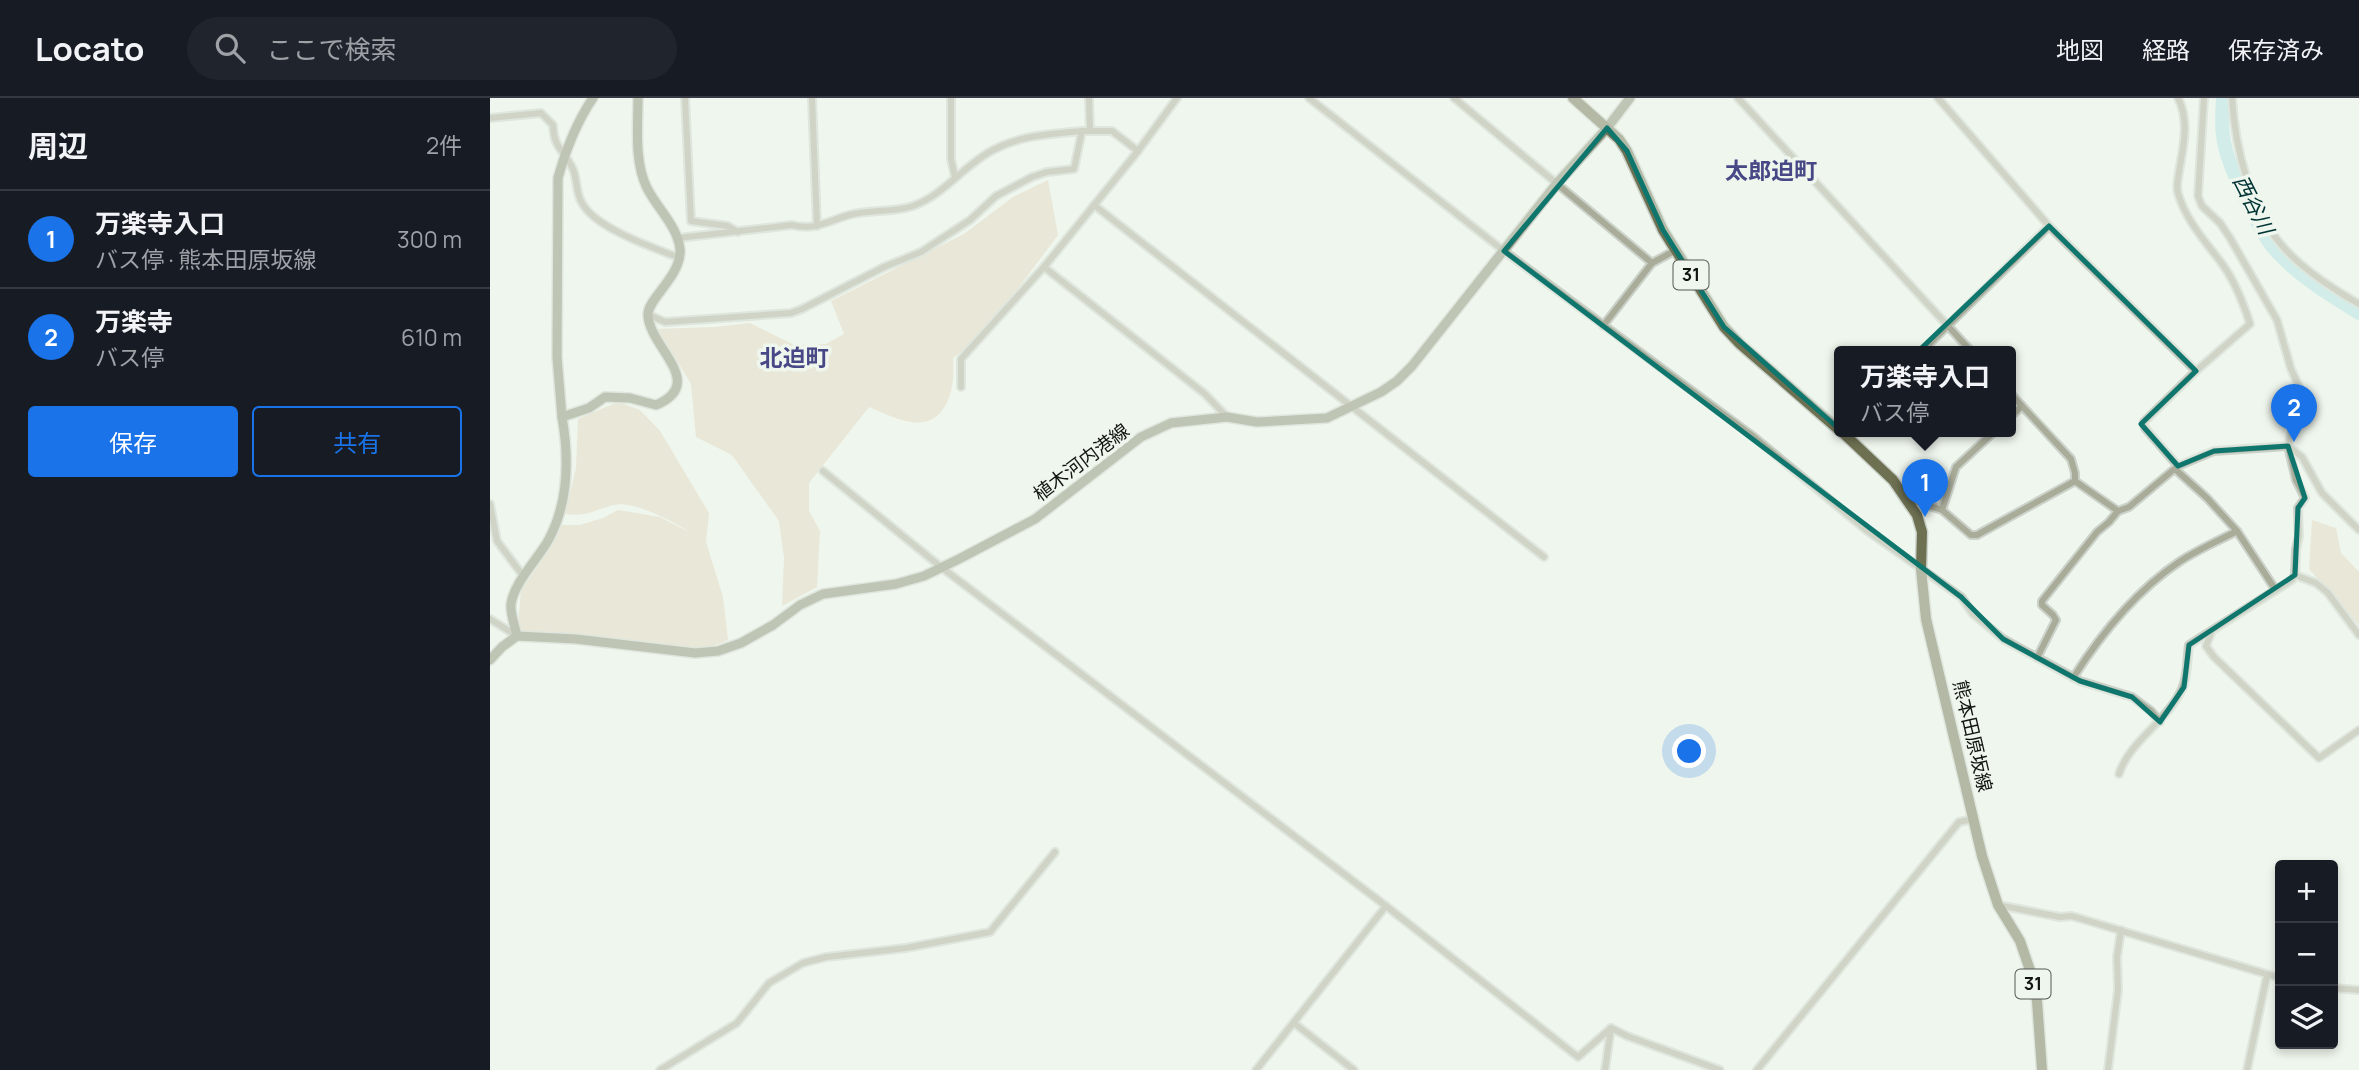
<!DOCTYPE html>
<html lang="ja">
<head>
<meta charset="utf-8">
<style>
  body { margin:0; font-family:Manrope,"Noto Sans JP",sans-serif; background:#20242c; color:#f1f3f6 }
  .controls { position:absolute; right:21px; bottom:21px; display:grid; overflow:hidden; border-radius:7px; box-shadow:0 4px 10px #0003 }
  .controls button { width:63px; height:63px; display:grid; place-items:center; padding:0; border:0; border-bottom:2px solid #363941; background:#171b24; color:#f1f3f6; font:35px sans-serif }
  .you { position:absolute; left:1200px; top:654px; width:24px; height:24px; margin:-18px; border:5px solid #fff; border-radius:50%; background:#1a73e8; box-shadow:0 0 0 10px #1a73e833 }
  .badge { display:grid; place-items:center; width:46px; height:46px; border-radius:50%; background:#1a73e8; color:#fff; font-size:23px; font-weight:700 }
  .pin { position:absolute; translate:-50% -58px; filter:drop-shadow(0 2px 4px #0008) }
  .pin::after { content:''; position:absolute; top:37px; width:24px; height:21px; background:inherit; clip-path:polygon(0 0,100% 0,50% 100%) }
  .popup { position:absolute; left:1344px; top:248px; width:182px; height:91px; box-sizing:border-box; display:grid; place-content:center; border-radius:7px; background:#171b24; filter:drop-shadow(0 2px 5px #0005); font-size:23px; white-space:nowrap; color:#9ea1a6 }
  .popup b { font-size:26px; color:#f1f3f6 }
  .popup::after { content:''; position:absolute; left:50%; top:100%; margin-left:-14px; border:14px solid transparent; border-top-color:#171b24 }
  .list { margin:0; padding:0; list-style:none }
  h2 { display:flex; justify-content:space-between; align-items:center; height:91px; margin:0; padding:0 28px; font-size:30px }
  h2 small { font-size:23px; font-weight:400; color:#9ea1a6 }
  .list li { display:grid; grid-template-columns:46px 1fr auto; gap:21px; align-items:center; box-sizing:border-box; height:98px; padding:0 28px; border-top:2px solid #363941 }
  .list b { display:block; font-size:26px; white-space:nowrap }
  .list p { margin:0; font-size:23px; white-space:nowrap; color:#9ea1a6 }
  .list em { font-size:23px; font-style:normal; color:#9ea1a6 }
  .actions { display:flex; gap:14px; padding:21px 28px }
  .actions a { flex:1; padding:16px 0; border:2px solid #1a73e8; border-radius:7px; text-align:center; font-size:24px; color:#1a73e8 }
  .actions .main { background:#1a73e8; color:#fff }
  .icon { flex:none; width:38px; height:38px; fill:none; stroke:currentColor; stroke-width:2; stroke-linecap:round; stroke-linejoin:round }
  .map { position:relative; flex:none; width:1869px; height:972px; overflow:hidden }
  header { display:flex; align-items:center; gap:42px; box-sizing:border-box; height:98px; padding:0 35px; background:#171b24; border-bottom:2px solid #363941 }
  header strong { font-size:33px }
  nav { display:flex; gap:38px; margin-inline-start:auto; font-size:24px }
  .search { width:490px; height:63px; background:#20242c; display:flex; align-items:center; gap:18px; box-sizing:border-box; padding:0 24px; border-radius:38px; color:#9ea1a6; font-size:26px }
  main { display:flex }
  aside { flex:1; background:#171b24 }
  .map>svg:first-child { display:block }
</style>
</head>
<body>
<header>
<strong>Locato</strong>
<div class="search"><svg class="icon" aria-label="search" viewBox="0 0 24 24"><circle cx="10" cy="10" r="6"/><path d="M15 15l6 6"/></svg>ここで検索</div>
<nav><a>地図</a><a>経路</a><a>保存済み</a></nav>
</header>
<main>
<aside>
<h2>周辺<small>2件</small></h2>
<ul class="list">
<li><span class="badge">1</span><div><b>万楽寺入口</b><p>バス停 · 熊本田原坂線</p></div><em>300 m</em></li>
<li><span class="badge">2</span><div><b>万楽寺</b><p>バス停</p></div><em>610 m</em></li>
</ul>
<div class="actions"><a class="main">保存</a><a>共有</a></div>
</aside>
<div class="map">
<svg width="1869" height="972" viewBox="0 0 1869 972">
  <rect width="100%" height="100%" fill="#eff6ed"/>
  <!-- green -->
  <g fill="#e1d5be">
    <path d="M558,82L568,137L493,237L463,260C466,287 458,330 421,324C407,322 392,314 379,309L319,385V413L330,433L327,489L292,508L294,460L289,423L242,357L206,339L201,286L183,256L163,231L225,229L260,225L304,247L336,246L354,236L341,203L474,136L523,99Z"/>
    <path d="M128,304L150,312L170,333L219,415L216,444L233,499L238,542L205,555L27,538L31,493L61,448L71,427H90L113,420L128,412L170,419L201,435C185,424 143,402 124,407C104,412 96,419 75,416L86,370L88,321Z"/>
    <path d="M1822,422L1846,430L1851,455L1869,474V527L1819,471Z"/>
  </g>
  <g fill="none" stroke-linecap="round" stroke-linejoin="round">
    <!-- river -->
    <path stroke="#afe3e4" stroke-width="14" d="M1733,0C1732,16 1731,33 1735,48C1739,70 1772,139 1787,154C1812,180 1838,196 1869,215"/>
    <!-- street casing -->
    <g stroke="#cbd2ca" stroke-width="10">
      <g id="street">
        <path d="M195,0L201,123L238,128L248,134"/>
        <path d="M322,0L327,128"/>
        <path d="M461,0V61L465,79"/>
        <path d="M599,0L600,33"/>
        <path d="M687,0L648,53L554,169L715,296L737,319"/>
        <path d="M819,0L1014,153L1264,339L1376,432L1471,499L1483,516L1513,541L1590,583L1642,599L1661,613L1670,624"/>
        <path d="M964,0L1162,165"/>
        <path d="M1248,0L1481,253"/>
        <path d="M1448,0L1559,128L1706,273"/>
        <path d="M1742,0C1745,50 1760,113 1795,151C1815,173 1843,191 1869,206"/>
        <path d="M0,20L51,15L63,27C64,50 72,50 82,69C88,80 85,94 92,105C105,130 164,150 190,160"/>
        <path d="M604,107L1054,459"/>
        <path d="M188,140L302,127C324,133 338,123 359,117C380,111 402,115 423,108C454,97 474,67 503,52C531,37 561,36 592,33"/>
        <path d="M157,216L175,224L301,215L312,211L394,169L431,154L480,122L506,98L542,79L557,74L584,71L592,33H622L648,53"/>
        <path d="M1113,228L1162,165L1186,152"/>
        <path d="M1432,253L1559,128"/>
        <path d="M471,289V261L554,169"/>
        <path d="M1521,296L1581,361L1585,375V383"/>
        <path d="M1521,318L1532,308"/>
        <path d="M1688,368L1655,330L1654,324L1706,273L1760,226C1754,207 1745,184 1733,167C1716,144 1696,123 1688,95C1686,88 1688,81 1689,74C1693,50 1700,23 1688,0"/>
        <path d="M1685,371L1717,400L1747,433L1785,491"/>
        <path d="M333,373L451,469L896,808L1088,959L1121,930"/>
        <path d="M1585,383L1628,413"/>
        <path d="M1418,401L1452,412L1481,437H1487L1585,383"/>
        <path d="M0,406L7,443L34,479"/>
        <path d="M1452,412L1466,369L1505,333"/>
        <path d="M1805,477L1826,485L1838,495L1869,537"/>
        <path d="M0,521L27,538"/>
        <path d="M1721,535L1716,548L1724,559L1829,660L1869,632"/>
        <path d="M1547,560L1566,522L1563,517L1552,507V503L1607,434L1619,424L1628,413L1639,409L1688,368L1724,353L1798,348L1812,359L1832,395L1869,432"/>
        <path d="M1583,580C1611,536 1646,493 1689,464C1707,452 1728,443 1747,433"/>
        <path d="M1629,676C1640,642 1677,624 1692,591C1698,579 1697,561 1699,547L1802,482L1805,477L1806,452L1809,438L1808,410L1815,400L1806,382L1798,348L1812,295L1801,271L1787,222L1740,140L1730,125L1712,108L1708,98L1714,0"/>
        <path d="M1508,807L1570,819L1582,818L1790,880"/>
        <path d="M1843,890L1869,892"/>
        <path d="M804,925L864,972"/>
        <path d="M170,972L247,925L279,885L313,865L336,859L416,850L500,834L565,754"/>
        <path d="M766,972L896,808"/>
        <path d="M1115,972L1121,930L1137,938L1230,972"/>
        <path d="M1267,972L1469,724L1484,721"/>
        <path d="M1618,972L1628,892L1627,859L1631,832"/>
        <path d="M1757,972L1777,877"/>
      </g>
    </g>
    <!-- secondary casing -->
    <g stroke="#cbd2ca" stroke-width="12">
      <g id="secondary">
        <path d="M72,319L67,259L68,80C76,51 86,25 103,0"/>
        <path d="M27,538C25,528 20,516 21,506C24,484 49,460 59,441C79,403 79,359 72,319L99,310L115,299L140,300L166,307C218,285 159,249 158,217C157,201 192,178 190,151C188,129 167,110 157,90C144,64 148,28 148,0"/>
        <path d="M0,562L12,549L27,538L86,541L205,555L228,553L251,545L283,527L310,507L333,496L406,486L434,478L469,461L545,421L651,339L681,325L737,319L767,324L837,320L891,294L907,283L922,268L1067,85L1117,30L1140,0"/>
      </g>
    </g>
    <!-- primary casing -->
    <g stroke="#cbd2ca" stroke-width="13">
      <g id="primary">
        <path d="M1083,0L1129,41L1137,53L1173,132L1234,229L1250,246L1349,332"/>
        <path d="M1351,333L1403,382L1427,417L1432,434L1431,471L1436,521L1492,758L1508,807L1530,843L1542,878L1547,903L1552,972"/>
      </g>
    </g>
    <!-- street -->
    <use href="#street" stroke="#aaac9a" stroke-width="6"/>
    <!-- secondary -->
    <use href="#secondary" stroke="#86896f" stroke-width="9"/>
    <!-- primary -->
    <use href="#primary" stroke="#6d7051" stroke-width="10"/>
  </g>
  <!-- marked area -->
  <path d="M0 0H1869V972H0ZM1117,30L1137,53L1173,132L1234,229L1348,330L1559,128L1706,273L1651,326L1688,368L1724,353L1798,348L1815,400L1808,410L1805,477L1699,547L1694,589L1670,624L1642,599L1590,583L1513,541L1471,499L1014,153Z" fill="#eff6ed" fill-opacity=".55" fill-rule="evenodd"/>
  <path fill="none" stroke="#0f766e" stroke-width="5" stroke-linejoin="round" d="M1117,30L1137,53L1173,132L1234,229L1348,330L1559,128L1706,273L1651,326L1688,368L1724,353L1798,348L1815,400L1808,410L1805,477L1699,547L1694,589L1670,624L1642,599L1590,583L1513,541L1471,499L1014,153Z"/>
  <g text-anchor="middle" stroke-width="7" stroke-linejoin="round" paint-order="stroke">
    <!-- shield labels -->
    <g fill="#eff6ed" stroke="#545853" stroke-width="2">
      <rect x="1183.5" y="162.5" width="35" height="29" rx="5"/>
      <rect x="1525.5" y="871.5" width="35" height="29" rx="5"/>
    </g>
    <g font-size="18" font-weight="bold" fill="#111411">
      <text x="1201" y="183">31</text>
      <text x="1543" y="892">31</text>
    </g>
    <!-- street labels -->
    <g font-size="19" fill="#111411" stroke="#eff6ed">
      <text transform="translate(591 364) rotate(-37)" y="7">植木河内港線</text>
      <text transform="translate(1483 638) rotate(77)" y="7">熊本田原坂線</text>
    </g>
    <!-- water labels -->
    <g font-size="21" font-style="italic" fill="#003334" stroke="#eff6ed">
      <text transform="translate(1763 107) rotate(63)" y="7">西谷川</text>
    </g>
    <!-- quarter labels -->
    <g font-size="23" font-weight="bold" fill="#474885" stroke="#eff6ed">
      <text x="1281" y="81">太郎迫町</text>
      <text x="304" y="268">北迫町</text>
    </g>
  </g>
</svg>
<div class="controls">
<button>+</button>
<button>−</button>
<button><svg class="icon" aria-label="layers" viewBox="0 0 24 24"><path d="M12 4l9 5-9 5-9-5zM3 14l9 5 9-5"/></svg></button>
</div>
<div class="you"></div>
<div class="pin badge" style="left:1435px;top:419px">1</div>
<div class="popup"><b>万楽寺入口</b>バス停</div>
<div class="pin badge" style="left:1804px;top:344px">2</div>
</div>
</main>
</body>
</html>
